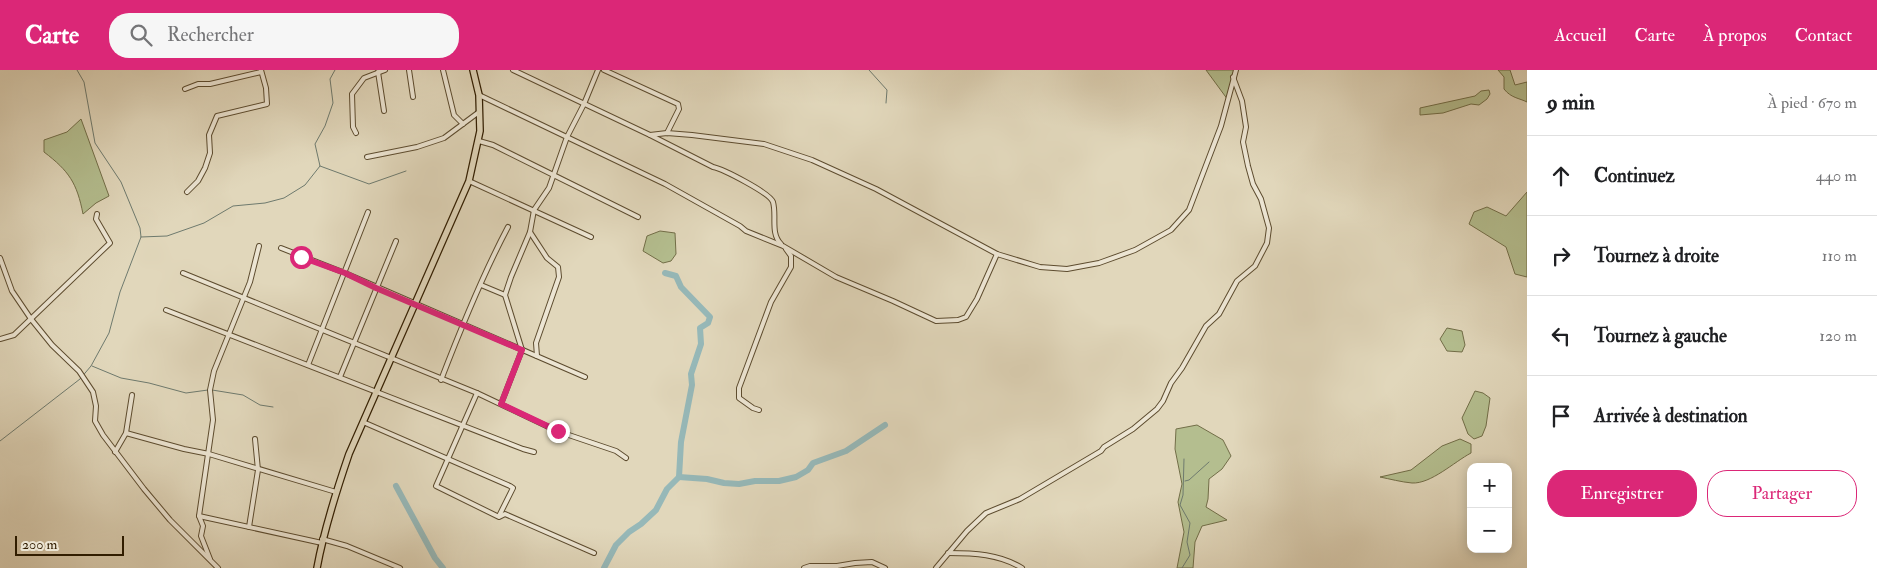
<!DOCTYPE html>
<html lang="fr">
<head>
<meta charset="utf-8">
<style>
  body { margin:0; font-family:"IM FELL Double Pica",serif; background:#f6f6f6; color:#202124 }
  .controls { position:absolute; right:15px; bottom:15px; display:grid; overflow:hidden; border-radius:10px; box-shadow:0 2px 12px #0003 }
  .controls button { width:45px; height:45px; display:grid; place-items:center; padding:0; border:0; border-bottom:1px solid #e0e0e0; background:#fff; color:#202124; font:25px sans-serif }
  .scale { position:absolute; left:15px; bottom:12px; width:109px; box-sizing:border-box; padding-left:5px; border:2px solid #311d00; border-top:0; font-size:14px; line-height:18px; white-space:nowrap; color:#311d00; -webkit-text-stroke:4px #ece5d3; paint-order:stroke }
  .stop { position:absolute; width:15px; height:15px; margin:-11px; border:4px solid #db2777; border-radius:50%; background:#fff }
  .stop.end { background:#db2777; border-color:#fff; box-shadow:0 1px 5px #0008 }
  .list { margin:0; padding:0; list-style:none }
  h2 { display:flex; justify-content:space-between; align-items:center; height:65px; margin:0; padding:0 20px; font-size:21px }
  h2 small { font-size:16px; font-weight:400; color:#757577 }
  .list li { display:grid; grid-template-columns:32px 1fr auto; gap:15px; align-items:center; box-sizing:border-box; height:80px; padding:0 20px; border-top:1px solid #e0e0e0 }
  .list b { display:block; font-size:19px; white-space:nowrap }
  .list em { font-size:16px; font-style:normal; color:#757577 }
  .actions { display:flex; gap:10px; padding:15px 20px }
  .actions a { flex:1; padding:11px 0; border:1px solid #db2777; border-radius:20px; text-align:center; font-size:18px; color:#db2777 }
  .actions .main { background:#db2777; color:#fff }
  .icon { flex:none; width:28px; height:28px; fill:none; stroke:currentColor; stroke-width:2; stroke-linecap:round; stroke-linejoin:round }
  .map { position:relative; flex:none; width:1527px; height:498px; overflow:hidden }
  header { display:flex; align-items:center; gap:30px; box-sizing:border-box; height:70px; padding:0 25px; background:#db2777; color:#fff }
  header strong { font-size:24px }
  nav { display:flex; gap:28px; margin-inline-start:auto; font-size:18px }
  .search { width:350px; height:45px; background:#f6f6f6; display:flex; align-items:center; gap:12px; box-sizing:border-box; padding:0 18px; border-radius:20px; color:#757577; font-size:19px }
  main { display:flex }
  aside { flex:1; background:#fff }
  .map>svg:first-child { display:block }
</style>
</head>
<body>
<header>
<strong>Carte</strong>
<div class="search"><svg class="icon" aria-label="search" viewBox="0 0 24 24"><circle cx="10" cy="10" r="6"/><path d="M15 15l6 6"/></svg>Rechercher</div>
<nav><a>Accueil</a><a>Carte</a><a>À propos</a><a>Contact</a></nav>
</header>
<main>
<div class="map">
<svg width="1527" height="498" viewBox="0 0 1527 498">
  <rect width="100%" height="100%" fill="#e1d7bb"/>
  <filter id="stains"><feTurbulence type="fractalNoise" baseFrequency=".004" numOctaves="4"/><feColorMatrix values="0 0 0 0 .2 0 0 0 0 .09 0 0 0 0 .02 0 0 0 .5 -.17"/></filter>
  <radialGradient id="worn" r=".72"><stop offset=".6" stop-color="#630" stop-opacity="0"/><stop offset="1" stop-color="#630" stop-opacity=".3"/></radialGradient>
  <!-- green -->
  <g fill="#b4be8f" stroke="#726e48">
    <path d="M1206,0H1238L1228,30Z"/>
    <path d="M1498,0H1510L1515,15L1527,12V32C1519,28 1511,28 1504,19V7Z"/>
    <path d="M1489,20L1490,24L1487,29L1479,35L1471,34L1443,43L1420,45V38L1475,26L1481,21Z"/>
    <path d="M81,49L109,126L96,133L83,144C77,113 69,101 44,82V70L67,62Z"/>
    <path d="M1527,122V207L1515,204L1506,177L1469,154L1474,142L1487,137L1506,146Z"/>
    <path d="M660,161L675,163L676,184L671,191L663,193L643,181L647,166Z"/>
    <path d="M1447,258L1462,261L1465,275L1462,282L1447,281L1440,269Z"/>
    <path d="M1475,321L1483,323L1490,328L1486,356L1482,366L1474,369L1468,364L1462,348Z"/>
    <path d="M1197,355L1223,370L1231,386L1222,399L1209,409L1208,429L1206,437L1227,450L1202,456L1195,472L1193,498H1177L1184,462L1178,432L1182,414L1175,379L1176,359Z"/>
    <path d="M1460,369L1471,374V383C1454,392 1431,414 1412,413C1401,412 1390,409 1380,407L1411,400L1442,376Z"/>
  </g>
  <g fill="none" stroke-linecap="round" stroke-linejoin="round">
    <!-- stream -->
    <g stroke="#6e7a6e" stroke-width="1">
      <path d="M869,0L887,20L886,33"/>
      <path d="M320,96L369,114L406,101"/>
      <path d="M141,167L167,166L204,153L233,136L265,133L284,128L305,115L320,96L315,74L325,56L333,33L330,9L335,0"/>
      <path d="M92,296L121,308L149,313L186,323L208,320"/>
      <path d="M212,320L243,325L260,335L273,337"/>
      <path d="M0,371L80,309L91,296L109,263L120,222L141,167L140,158L121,112L95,73L84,12L77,0"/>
      <path d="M1185,411L1189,410L1209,392"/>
      <path d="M1182,498L1190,485L1187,472L1190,453L1180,435L1183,425L1184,389"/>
    </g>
    <!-- river -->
    <g stroke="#96b8b8" stroke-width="6">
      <path d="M679,407L707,409L724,413L739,414L755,411H779L796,407L808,400L813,393L846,381L885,355"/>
      <path d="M396,416L435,488L443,498"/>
      <path d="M604,498L616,475L629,462L641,454L656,440L667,419L679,407L681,372L692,315L691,304L701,274L700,258L708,253L710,247L681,217L676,206L665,203"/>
    </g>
    <!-- minor casing -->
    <g stroke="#5d4c2f" stroke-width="6">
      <g id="minor">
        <path d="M409,0L413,27"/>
        <path d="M443,0L454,45L463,54"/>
        <path d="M513,0L650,65L713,97C723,99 770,123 773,132C777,146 770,163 781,174"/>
        <path d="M604,0L678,34L679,39L667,63"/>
        <path d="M378,2L384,41"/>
        <path d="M185,19L198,14H210L261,2"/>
        <path d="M479,25L665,114L740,156L746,161L783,176L836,207L893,231L936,251L958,250L966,247L977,229L997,184"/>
        <path d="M356,63L353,57L352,24L364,8L385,0"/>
        <path d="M650,65L667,63L692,65L764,74L812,90L876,119L997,184L1040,197L1067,199L1099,193L1135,180L1171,160L1189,140L1221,56L1236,0"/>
        <path d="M479,71L493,75L638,147"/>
        <path d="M367,87L417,77L444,68L479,42"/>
        <path d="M469,111L591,167"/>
        <path d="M187,122L198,111L205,98L210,83L209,65L217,46L267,34L266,18L261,0"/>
        <path d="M530,162L547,188L558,197L559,207L536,273L537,286"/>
        <path d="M281,178L345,203L585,307"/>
        <path d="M0,188L12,221L31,249L52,275L79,301L93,322L96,336L95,351L103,365L144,419L170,450L218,498"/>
        <path d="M183,203L477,323L557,361L616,381L626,388"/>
        <path d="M481,215L505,225"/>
        <path d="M166,240L523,379L534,382"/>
        <path d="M0,269L14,265L110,173L96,149L97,144"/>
        <path d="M308,295L368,142"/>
        <path d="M340,307L396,171"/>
        <path d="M441,310C461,258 482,206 508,157"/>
        <path d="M477,323L436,416L499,447L505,444L594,483"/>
        <path d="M501,334L522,280L505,225L511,207L530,162L534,140L549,118L567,67L584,34L598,0"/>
        <path d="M759,340L753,338L739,328V318L771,232L791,197V186L786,179"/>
        <path d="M363,352L510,416L513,418L499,446"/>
        <path d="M126,363L184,379L209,384L336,422"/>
        <path d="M115,382L126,363L132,325"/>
        <path d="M199,446L322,473"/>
        <path d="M249,457L258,400L255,369"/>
        <path d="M322,469L347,476L400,498"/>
        <path d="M948,483C974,483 999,484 1022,498"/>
        <path d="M210,489L201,466L203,456L199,446L213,350L210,320L214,301L250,212L259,176"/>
        <path d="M804,498L810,496H837L855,493L872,492L885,498"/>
        <path d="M936,498L967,461L986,443L1020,429L1101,381L1104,377L1133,359L1157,339L1163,331L1171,313L1182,298L1206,256L1219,244L1237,211L1255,196L1267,173L1269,158L1261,129L1253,114L1248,96L1243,72L1246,57L1242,31L1233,7"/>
      </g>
    </g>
    <!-- highway casing -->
    <g stroke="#311d00" stroke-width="8">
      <path id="highway" d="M317,498C324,459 336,422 349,384L469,111L480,61L479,25L473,0"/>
    </g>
    <!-- minor -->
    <use href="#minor" stroke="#ece5d3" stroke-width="4"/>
    <!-- highway -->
    <use href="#highway" stroke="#e1d7bb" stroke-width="5.5"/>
  </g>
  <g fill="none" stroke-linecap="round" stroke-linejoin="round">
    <!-- route -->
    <path stroke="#db2777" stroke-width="6" d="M301,187L345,203L376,218L522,280L501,334L558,361"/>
  </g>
  <rect width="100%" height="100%" filter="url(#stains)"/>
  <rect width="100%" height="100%" fill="url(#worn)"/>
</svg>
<div class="controls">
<button>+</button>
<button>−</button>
</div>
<div class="scale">200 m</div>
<div class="stop" style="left:301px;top:187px"></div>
<div class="stop end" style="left:558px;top:361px"></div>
</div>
<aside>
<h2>9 min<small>À pied · 670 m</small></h2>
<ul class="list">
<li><svg class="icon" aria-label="ahead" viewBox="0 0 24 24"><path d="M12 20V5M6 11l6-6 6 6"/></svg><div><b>Continuez</b></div><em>440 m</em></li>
<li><svg class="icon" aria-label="right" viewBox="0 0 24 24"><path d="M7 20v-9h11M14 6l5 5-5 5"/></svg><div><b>Tournez à droite</b></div><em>110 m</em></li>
<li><svg class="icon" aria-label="left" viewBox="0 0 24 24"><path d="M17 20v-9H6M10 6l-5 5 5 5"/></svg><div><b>Tournez à gauche</b></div><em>120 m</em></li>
<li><svg class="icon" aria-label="arrive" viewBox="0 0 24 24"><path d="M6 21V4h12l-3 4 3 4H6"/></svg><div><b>Arrivée à destination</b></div></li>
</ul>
<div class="actions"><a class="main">Enregistrer</a><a>Partager</a></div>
</aside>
</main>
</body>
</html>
